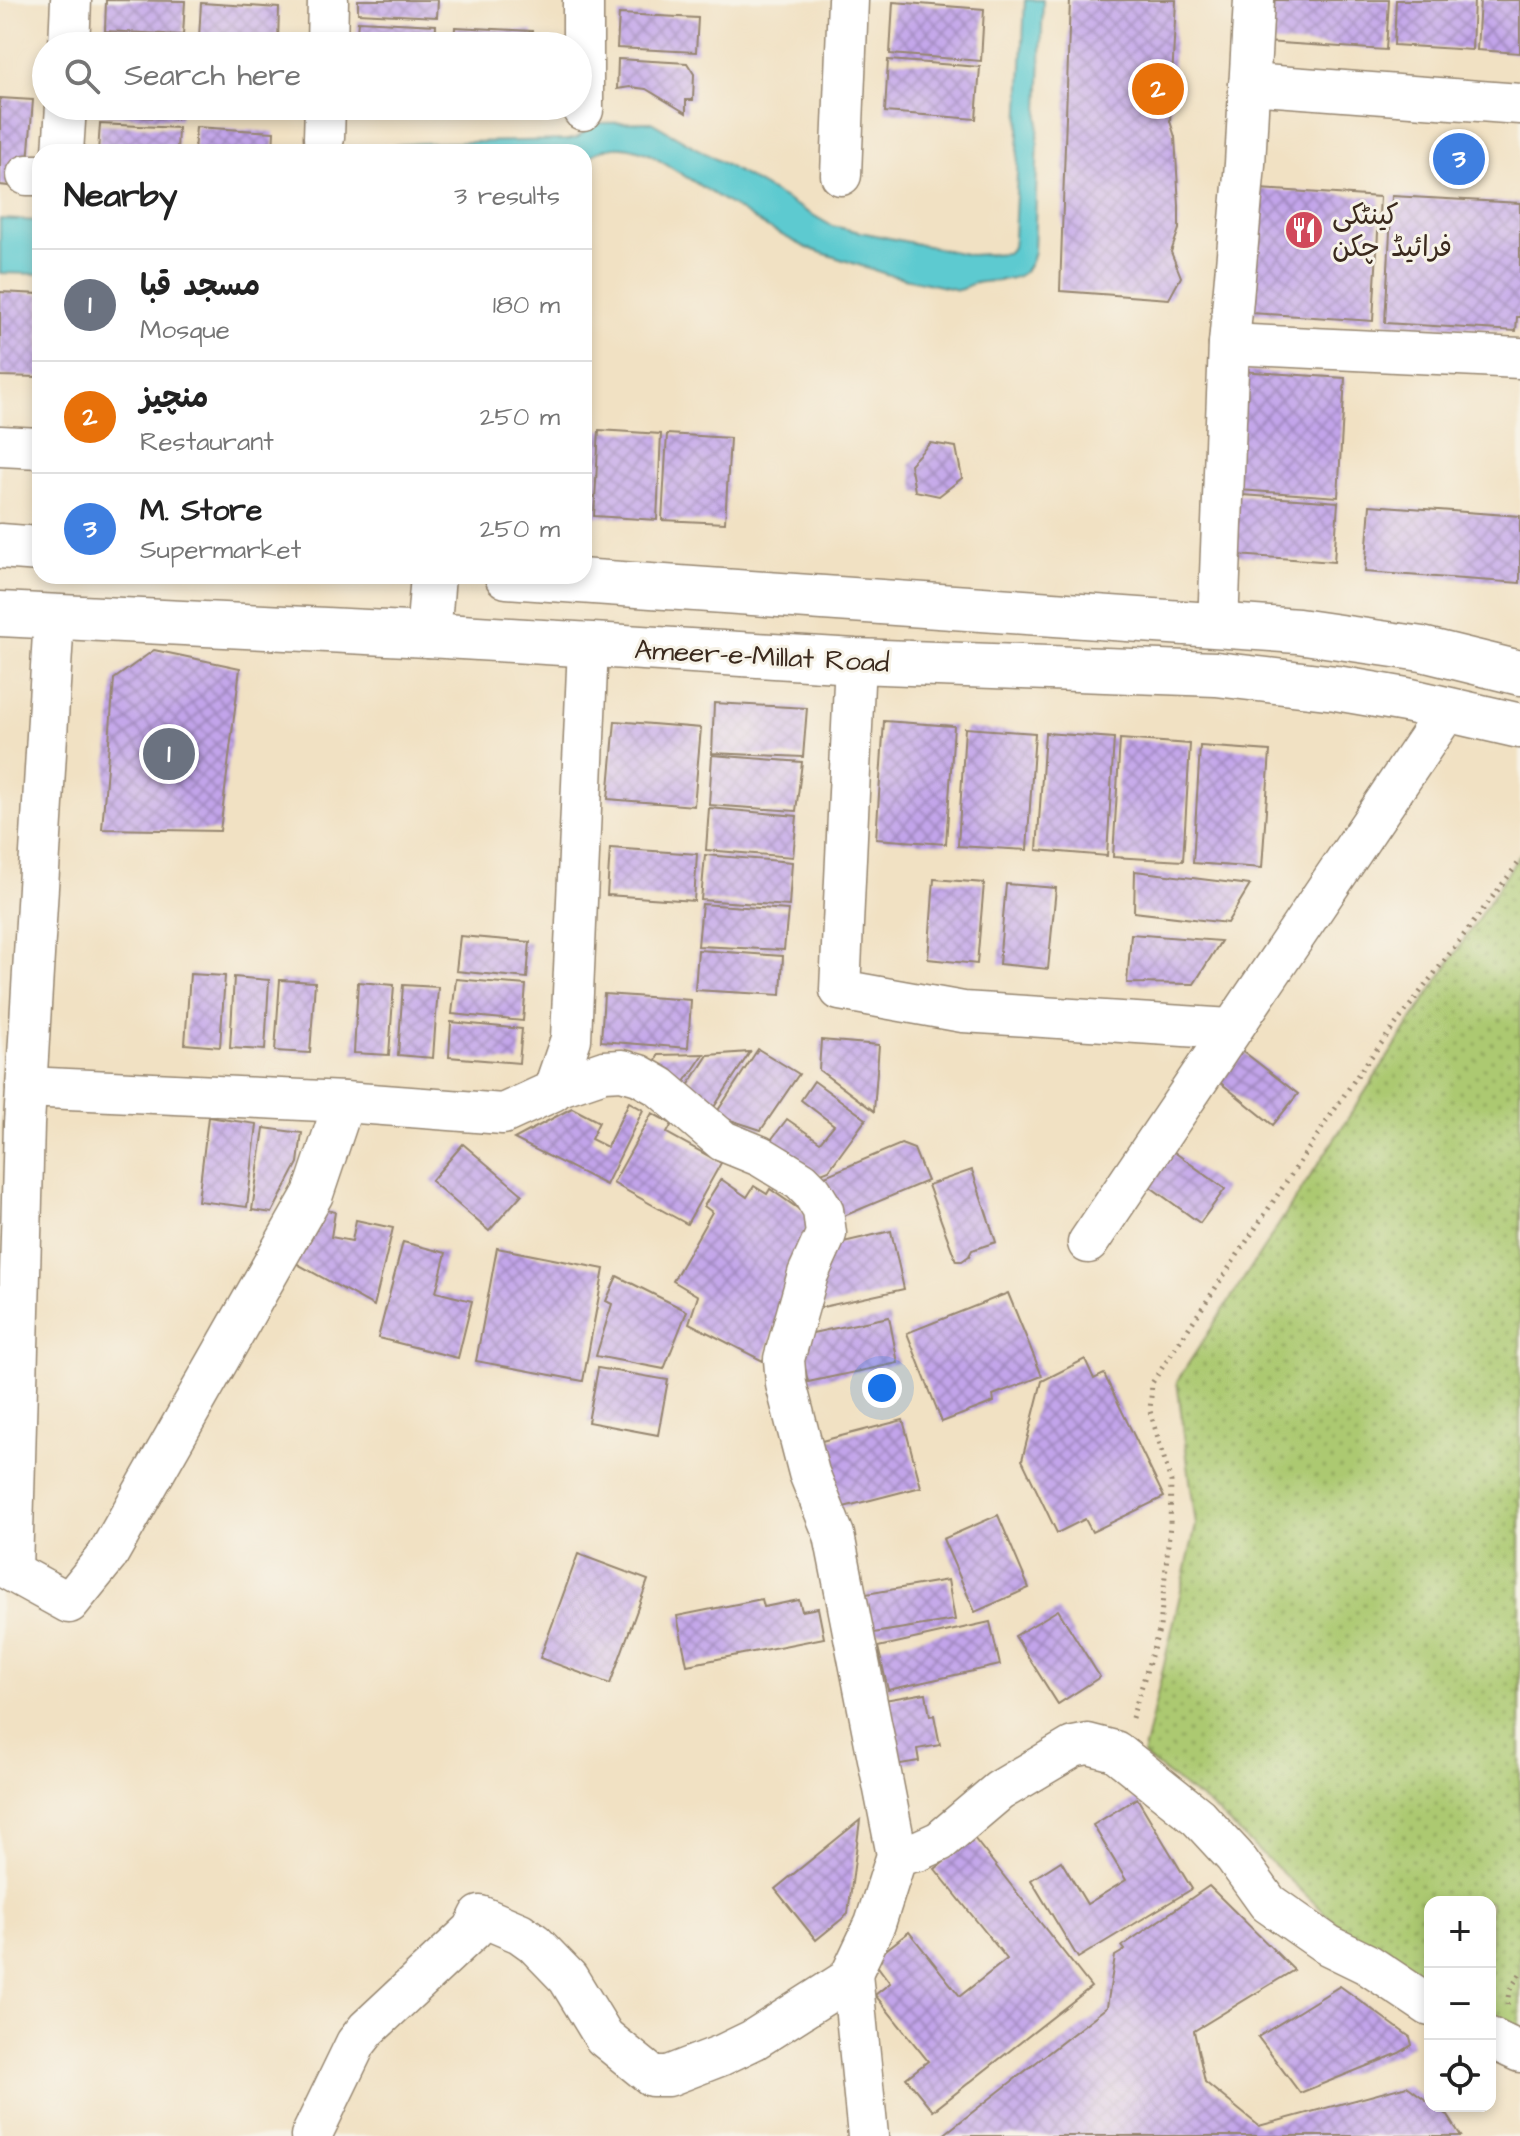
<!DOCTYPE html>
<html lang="en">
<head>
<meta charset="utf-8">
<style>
  body { margin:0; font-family:"Architects Daughter","Playpen Sans Arabic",sans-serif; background:#f2f2f2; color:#222 }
  .controls { position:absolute; right:24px; bottom:24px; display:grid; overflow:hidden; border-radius:16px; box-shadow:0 4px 12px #0003 }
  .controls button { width:72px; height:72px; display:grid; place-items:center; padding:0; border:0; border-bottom:2px solid #e0e0e0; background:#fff; color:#222; font:40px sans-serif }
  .you { position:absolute; left:882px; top:1388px; width:28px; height:28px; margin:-20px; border:6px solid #fff; border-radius:50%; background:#1a73e8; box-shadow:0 0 0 12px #1a73e833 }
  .badge { display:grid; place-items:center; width:52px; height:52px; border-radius:50%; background:#b45309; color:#fff; font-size:26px; font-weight:700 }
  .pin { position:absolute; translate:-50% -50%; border:4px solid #fff; box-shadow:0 2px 8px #0006 }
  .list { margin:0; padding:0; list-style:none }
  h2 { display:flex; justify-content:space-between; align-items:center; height:104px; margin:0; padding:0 32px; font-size:34px }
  h2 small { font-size:26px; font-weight:400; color:#767676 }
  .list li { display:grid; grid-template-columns:52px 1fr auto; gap:24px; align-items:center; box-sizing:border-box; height:112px; padding:0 32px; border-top:2px solid #e0e0e0 }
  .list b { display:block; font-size:30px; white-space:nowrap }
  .list p { margin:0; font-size:26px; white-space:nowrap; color:#767676 }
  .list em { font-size:26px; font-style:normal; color:#767676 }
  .icon { flex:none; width:44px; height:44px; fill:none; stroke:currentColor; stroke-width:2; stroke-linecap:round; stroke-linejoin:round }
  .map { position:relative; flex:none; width:1520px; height:2136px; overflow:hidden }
  .search { position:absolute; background:#fff; box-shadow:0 4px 12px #0003; left:32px; top:32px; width:560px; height:88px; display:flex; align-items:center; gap:20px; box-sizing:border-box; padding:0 28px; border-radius:44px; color:#767676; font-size:30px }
  .panel { position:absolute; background:#fff; box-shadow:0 4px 12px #0003; left:32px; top:144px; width:560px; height:440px; border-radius:24px }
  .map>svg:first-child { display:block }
</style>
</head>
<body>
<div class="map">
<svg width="1520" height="2136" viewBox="0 0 1520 2136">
  <defs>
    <pattern id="grass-dots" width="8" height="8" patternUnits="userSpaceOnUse" patternTransform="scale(2)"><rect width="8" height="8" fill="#acc971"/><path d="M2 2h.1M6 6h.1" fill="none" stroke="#8da35c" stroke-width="1.8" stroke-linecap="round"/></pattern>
    <pattern id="building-cross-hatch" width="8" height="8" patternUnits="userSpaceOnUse" patternTransform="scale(2)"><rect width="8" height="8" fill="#c2a4ea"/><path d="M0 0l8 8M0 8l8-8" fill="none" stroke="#9f86bd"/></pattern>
  </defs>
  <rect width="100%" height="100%" fill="#f7f3e8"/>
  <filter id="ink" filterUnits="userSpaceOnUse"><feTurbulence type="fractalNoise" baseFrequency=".0125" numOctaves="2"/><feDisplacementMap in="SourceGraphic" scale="16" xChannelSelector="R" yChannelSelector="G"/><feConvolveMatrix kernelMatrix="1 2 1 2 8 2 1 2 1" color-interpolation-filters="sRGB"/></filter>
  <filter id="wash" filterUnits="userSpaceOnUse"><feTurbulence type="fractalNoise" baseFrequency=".006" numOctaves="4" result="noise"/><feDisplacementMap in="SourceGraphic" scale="32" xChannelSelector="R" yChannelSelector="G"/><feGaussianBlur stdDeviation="1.8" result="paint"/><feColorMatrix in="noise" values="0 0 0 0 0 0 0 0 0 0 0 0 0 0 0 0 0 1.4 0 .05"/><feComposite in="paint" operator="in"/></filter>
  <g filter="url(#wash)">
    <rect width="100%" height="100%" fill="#f1e1c3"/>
    <!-- grass -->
    <path fill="url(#grass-dots)" stroke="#747a48" stroke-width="2" d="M1520,854V2035L1490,2017V1902H1430V1983L1349,1935L1209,1805L1143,1756L1196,1525L1177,1381Z"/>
    <!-- water -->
    <g fill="#5dcad0" stroke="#4c7a77" stroke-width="2">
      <path d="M1025,0H1043L1034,251C1028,285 1003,278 975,283C968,285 965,289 958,290L886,274L807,248L768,228L649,154C622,143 608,144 584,160V152H371L397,145L424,143L567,140L577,138L592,125L602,123L651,122L832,226L970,255L1007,253L1013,247L1014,238Z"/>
      <path d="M0,219L40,221V274L0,273Z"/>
    </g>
    <g id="blocks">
      <!-- building -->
      <g fill="url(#building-cross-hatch)">
        <path d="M106,0L185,1L183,35L105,31Z"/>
        <path d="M358,0H438L437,17L358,13Z"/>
        <path d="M1070,0H1176L1170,121L1175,137L1179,206V229L1171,252L1181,277L1169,299L1060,291Z"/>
        <path d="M1251,0H1389L1386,50L1248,41Z"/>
        <path d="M1396,0H1474L1472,50L1394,45Z"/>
        <path d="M1480,0H1520V53L1477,50Z"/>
        <path d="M893,2L984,9L981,61L890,54Z"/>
        <path d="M201,3L279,8L278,42L199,38Z"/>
        <path d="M619,14L698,18L696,52L617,48Z"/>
        <path d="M358,21L436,25L435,46H356Z"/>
        <path d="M455,27L533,31V46H454Z"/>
        <path d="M104,39L183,43V46H104Z"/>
        <path d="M618,59L687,63L694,74L693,100H686V113L646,89L630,87L617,89Z"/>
        <path d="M888,60L980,67L976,119L885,112Z"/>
        <path d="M0,98L33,100L26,188L0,185Z"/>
        <path d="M101,106H181L180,119L101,115Z"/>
        <path d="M100,124L178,128L177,152H98Z"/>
        <path d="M196,127L274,132L273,152H194Z"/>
        <path d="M1245,188L1380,197L1373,321L1237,312Z"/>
        <path d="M1392,196L1520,203V317H1517L1516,331L1385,323Z"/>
        <path d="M0,292L40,294V377L0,376Z"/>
        <path d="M1240,371L1345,378L1338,497L1225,489Z"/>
        <path d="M584,426H590L586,501H584Z"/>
        <path d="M599,430L661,434L657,520L594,516Z"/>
        <path d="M667,434L730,438L725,523L662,520Z"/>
        <path d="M930,443L956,447L962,478L939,496L915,491L910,464Z"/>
        <path d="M1228,494L1338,502L1334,562L1224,554Z"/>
        <path d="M1370,505L1520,516V583L1365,572Z"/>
        <path d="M154,650L240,668L220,831L102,829L114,679Z"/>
        <path d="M714,703L807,708L803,757L712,753Z"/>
        <path d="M615,721L701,728L694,806L608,799Z"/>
        <path d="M884,721L954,726L946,844L876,839Z"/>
        <path d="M965,728L1035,733L1027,850L958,846Z"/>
        <path d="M1045,733L1114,738L1107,856L1037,850Z"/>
        <path d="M1120,739L1190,744L1183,861L1113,857Z"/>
        <path d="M1200,746L1270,751L1262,868L1193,863Z"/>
        <path d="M712,755L802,762L796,811L709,805Z"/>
        <path d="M709,808L797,816L793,857L706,850Z"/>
        <path d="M610,848L697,854L694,901L607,895Z"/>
        <path d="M705,855L792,862L789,906L701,900Z"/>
        <path d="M1135,871L1250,885L1227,923L1134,912Z"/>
        <path d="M934,879L984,883L977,964L928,959Z"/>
        <path d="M1006,884L1056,888L1048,969L999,964Z"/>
        <path d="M702,904L788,910L784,950L698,946Z"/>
        <path d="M1131,934L1221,941L1194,984L1127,983Z"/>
        <path d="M460,936L530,942L527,978L456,971Z"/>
        <path d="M698,950L783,956L781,995L695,990Z"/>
        <path d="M190,974L225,976L220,1047L185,1044Z"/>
        <path d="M234,977L269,980L265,1050L230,1048Z"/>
        <path d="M456,979L526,985L523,1021L452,1014Z"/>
        <path d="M280,980L315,982L310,1053L275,1051Z"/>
        <path d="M358,982L394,985L389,1055L354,1053Z"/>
        <path d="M403,985L438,987L433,1058L398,1055Z"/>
        <path d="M604,994L691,1000L688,1048L601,1041Z"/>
        <path d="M451,1022L522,1029L519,1063L449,1057Z"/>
        <path d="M821,1040L879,1045L874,1111L819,1070Z"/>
        <path d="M1230,1041L1298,1094L1273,1125L1206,1071Z"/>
        <path d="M758,1049L799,1074L761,1130L715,1115Z"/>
        <path d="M750,1052L712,1110L684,1092L708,1055Z"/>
        <path d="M704,1054L678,1092L651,1074L658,1055Z"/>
        <path d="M814,1081L866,1119L829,1170L816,1175L768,1144L787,1119L820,1142L834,1125L801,1100Z"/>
        <path d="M629,1102L643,1110L606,1185L514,1139L572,1108L599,1122L591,1139L607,1147Z"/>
        <path d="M652,1113L672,1124L667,1133L721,1163L687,1224L613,1183Z"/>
        <path d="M208,1117L257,1124L247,1207L198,1201Z"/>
        <path d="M264,1128L302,1133L298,1163L272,1213L252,1210Z"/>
        <path d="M1159,1141L1225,1189L1200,1223L1134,1175Z"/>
        <path d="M463,1144L522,1194L489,1231L431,1181Z"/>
        <path d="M901,1144L914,1149L927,1181L837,1219L820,1178Z"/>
        <path d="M972,1170L996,1242L972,1250L969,1256L962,1261H956L928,1185Z"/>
        <path d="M721,1179L747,1197L754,1186L767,1194L770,1189L813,1219L763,1361L689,1323L698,1296L673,1281L712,1212L704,1206Z"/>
        <path d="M303,1204L335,1212L331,1237L352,1241L356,1220L393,1228L374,1306L281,1255Z"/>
        <path d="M891,1231L904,1289L805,1311L826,1246Z"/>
        <path d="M403,1242L446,1253L436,1292L472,1301L458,1358L378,1338Z"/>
        <path d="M497,1248L604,1269L583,1381L476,1361Z"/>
        <path d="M617,1276L687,1311L664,1369L596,1356L612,1304L606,1301Z"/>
        <path d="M1008,1293L1042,1376L993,1395L994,1402L942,1422L907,1333Z"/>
        <path d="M889,1317L898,1363L808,1382L798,1336Z"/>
        <path d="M1085,1359L1094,1379L1104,1374L1164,1497L1092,1532L1085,1519L1057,1533L1022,1460L1042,1381Z"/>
        <path d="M598,1368L668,1380L658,1435L588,1422Z"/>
        <path d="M903,1420L921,1487L832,1510L814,1443Z"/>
        <path d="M998,1515L1029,1588L975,1612L943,1539Z"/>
        <path d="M578,1554L648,1580L610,1684L540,1658Z"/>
        <path d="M948,1580L955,1620L873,1633L866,1594Z"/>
        <path d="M762,1599L764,1607L799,1600L802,1611L818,1608L824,1638L687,1665L677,1616Z"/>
        <path d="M1058,1610L1100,1677L1058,1704L1015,1636Z"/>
        <path d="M990,1622L1000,1665L888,1690L878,1647Z"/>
        <path d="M926,1693L930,1716L934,1715L940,1745L917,1749L919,1761L894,1765L884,1700Z"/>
        <path d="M1137,1798L1192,1889L1078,1958L1031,1880L1061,1861L1087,1904L1126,1880L1093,1825Z"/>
        <path d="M860,1820L848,1914L816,1940L775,1889Z"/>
        <path d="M974,1838L1091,1987L933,2111L906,2078L928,2061L875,1995L890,1983L873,1960L909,1932L960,1996L1007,1959L935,1869Z"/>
        <path d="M1209,1886L1294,1970L1194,2031L1205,2082L1259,2126L1407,2086L1430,2103V2106H1434L1448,2116L1461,2136H942L1107,2007L1115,1956L1125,1950L1122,1946Z"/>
        <path d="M1340,1986L1410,2037L1412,2045L1399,2053L1300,2093L1258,2037Z"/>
      </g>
    </g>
  </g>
  <g filter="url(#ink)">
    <use href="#blocks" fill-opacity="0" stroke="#968670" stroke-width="2"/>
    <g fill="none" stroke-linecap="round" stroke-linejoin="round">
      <!-- minor casing -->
      <g stroke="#968670" stroke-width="43">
        <g id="minor">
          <path d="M69,46L71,0"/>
          <path d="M327,46L328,0"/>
          <path d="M1249,84L1520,104"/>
          <path d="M583,110V0"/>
          <path d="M324,138L325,106"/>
          <path d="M63,152L66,106"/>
          <path d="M27,175H40"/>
          <path d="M841,175L848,0"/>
          <path d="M1229,344L1520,358"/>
          <path d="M0,446L40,448"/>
          <path d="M1218,626L1229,344L1245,164L1254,0"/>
          <path d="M855,661L840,990L963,1012L1231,1029"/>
          <path d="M26,1087L344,1102L503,1114L553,1091L571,1039L588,646"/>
          <path d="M1088,1243L1448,709"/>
          <path d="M0,1565L69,1603L107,1556L313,1194L344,1102"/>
          <path d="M12,1571L24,1124L54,617"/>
          <path d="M897,1855L918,1851L940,1841L999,1791L1073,1747L1088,1744L1115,1751L1198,1817L1235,1857L1268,1903L1328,1945L1367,1964L1430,2006"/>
          <path d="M852,1974L868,2136"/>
          <path d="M1490,2038L1520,2052"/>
          <path d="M311,2136L356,2043L367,2029L473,1930L480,1916L520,1933L534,1943L568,1978L604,2037L652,2076H668L722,2055L753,2040L849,1979L875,1924L897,1855L834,1535L809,1473L786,1384L784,1359L808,1274L826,1234L823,1210L812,1192L801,1181L760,1156L723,1141L660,1087L639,1075L622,1070L604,1071L554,1088"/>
        </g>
      </g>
      <!-- major casing -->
      <g stroke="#968670" stroke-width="47">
        <g id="major">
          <path d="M0,546L40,549"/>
          <path d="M507,576L1298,631L1422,649L1520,673"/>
          <path d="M0,614L428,635L855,661L1216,674L1336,688L1406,700L1520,726"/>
          <path d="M428,635L433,576"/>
        </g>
      </g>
      <!-- path -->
      <g stroke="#968670" stroke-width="5" stroke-dasharray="2 6" stroke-linecap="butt">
        <path d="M1132,1718L1160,1627L1170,1525L1171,1482L1150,1411L1152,1383L1361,1070L1520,861"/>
        <path d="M1507,2005L1509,1991L1520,1974"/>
      </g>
      <!-- minor -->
      <use href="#minor" stroke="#fff" stroke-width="40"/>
      <!-- major -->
      <use href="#major" stroke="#fff" stroke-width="44"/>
    </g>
  </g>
  <!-- icons -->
  <defs>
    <g id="restaurant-disc" transform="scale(2)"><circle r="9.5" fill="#d1495b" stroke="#f7f3e8"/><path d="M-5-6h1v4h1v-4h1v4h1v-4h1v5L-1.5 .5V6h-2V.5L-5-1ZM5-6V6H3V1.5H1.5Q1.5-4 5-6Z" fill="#fff"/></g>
  </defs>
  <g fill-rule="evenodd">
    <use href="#restaurant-disc" x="1304" y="230"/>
  </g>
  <g text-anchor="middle" stroke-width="6" stroke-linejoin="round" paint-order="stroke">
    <!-- poi labels -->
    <g font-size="28" fill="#3b2a1e" stroke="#f7f3e8" text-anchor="start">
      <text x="1332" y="224">کینٹکی<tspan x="1332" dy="32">فرائیڈ چکن</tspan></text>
    </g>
    <!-- street labels -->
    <g font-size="28" fill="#3b2a1e" stroke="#f7f3e8">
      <text transform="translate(762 655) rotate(3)" y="10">Ameer-e-Millat Road</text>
    </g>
  </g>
</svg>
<div class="controls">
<button>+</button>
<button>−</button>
<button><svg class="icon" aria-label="locate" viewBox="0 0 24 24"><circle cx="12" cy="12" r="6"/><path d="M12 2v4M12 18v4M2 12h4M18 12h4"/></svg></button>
</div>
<div class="you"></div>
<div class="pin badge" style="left:169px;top:754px;background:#6b7280">1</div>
<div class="pin badge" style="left:1158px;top:89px;background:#e8710a">2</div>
<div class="pin badge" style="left:1459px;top:159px;background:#3f7fe0">3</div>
<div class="search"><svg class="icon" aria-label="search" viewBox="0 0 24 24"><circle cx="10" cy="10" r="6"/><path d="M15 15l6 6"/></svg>Search here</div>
<section class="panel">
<h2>Nearby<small>3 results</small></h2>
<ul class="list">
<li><span class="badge" style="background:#6b7280">1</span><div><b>مسجد قبا</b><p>Mosque</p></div><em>180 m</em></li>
<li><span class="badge" style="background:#e8710a">2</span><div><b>منچیز</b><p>Restaurant</p></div><em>250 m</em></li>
<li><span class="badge" style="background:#3f7fe0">3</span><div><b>M. Store</b><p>Supermarket</p></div><em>250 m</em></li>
</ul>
</section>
</div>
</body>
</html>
